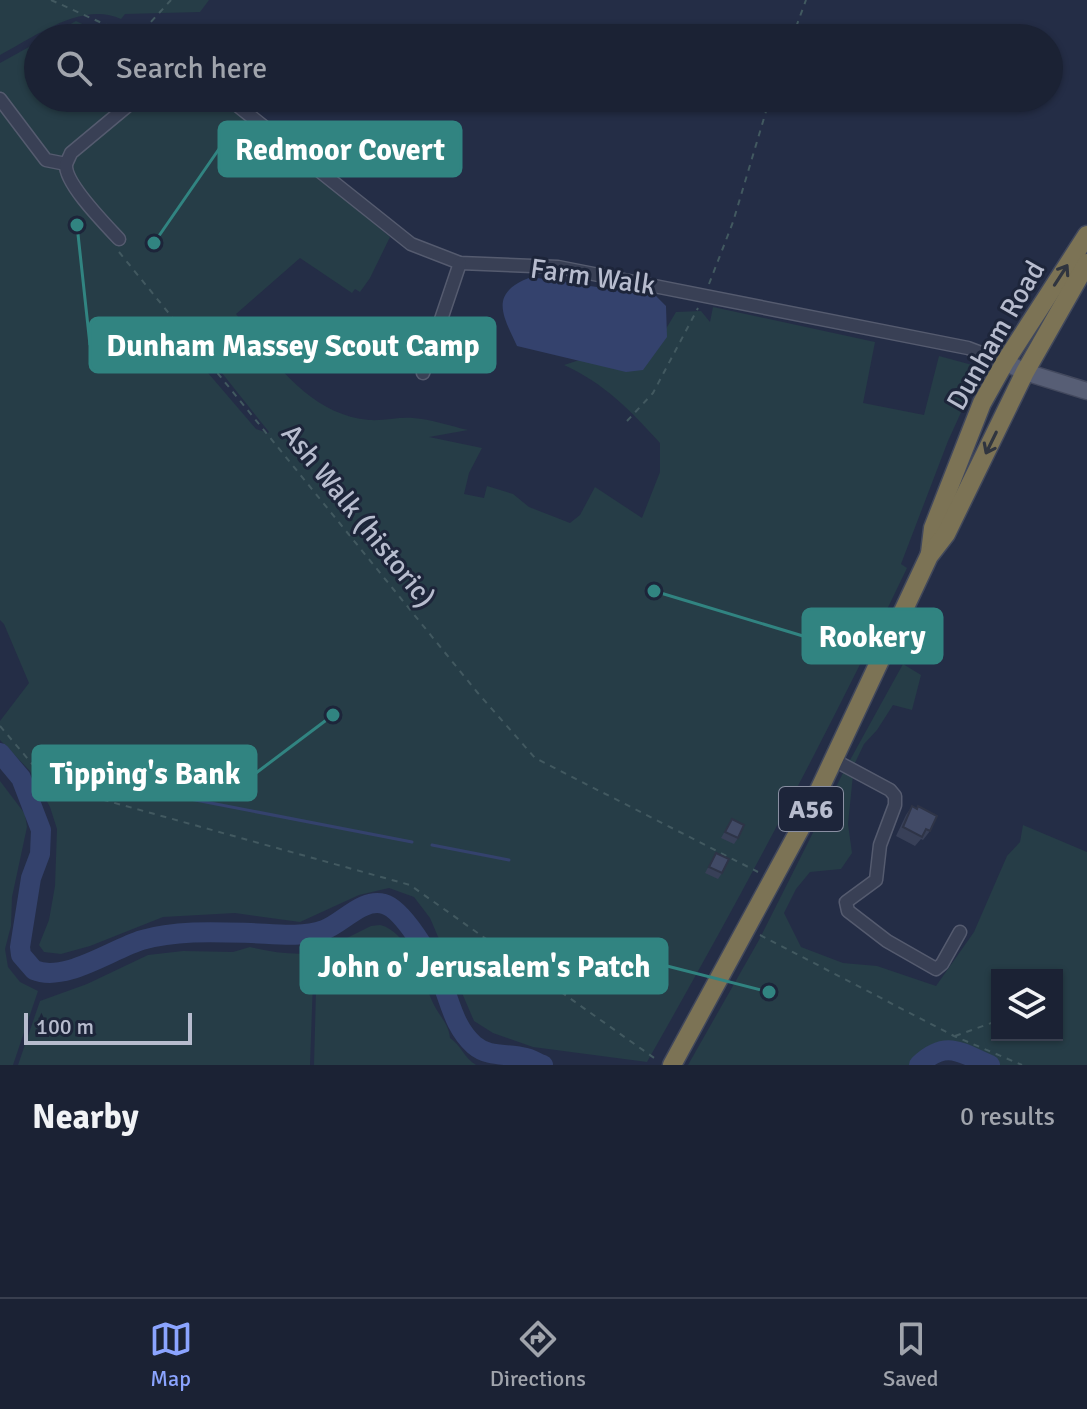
<!DOCTYPE html>
<html lang="en">
<head>
<meta charset="utf-8">
<style>
  body { margin:0; font-family:Signika,sans-serif; background:#242a3c; color:#f1f3f6 }
  .controls { position:absolute; right:24px; bottom:24px; display:grid; overflow:hidden; border-radius:0px; box-shadow:0 2px 6px #0004 }
  .controls button { width:72px; height:72px; display:grid; place-items:center; padding:0; border:0; border-bottom:2px solid #393f4f; background:#1b2234; color:#f1f3f6; font:40px sans-serif }
  .scale { position:absolute; left:24px; bottom:20px; width:168px; box-sizing:border-box; padding-left:8px; border:4px solid #b7bcce; border-top:0; font-size:22px; line-height:28px; white-space:nowrap; color:#b7bcce; -webkit-text-stroke:6px #1d253a; paint-order:stroke }
  .list { margin:0; padding:0; list-style:none }
  h2 { display:flex; justify-content:space-between; align-items:center; height:104px; margin:0; padding:0 32px; font-size:34px }
  h2 small { font-size:26px; font-weight:400; color:#a0a4ac }
  .icon { flex:none; width:44px; height:44px; fill:none; stroke:currentColor; stroke-width:2; stroke-linecap:round; stroke-linejoin:round }
  .map { position:relative; flex:none; width:1087px; height:1065px; overflow:hidden }
  .search { position:absolute; background:#1b2234; box-shadow:0 2px 6px #0004; left:24px; right:24px; top:24px; height:88px; display:flex; align-items:center; gap:20px; box-sizing:border-box; padding:0 28px; border-radius:44px; color:#a0a4ac; font-size:30px }
  .sheet { height:232px; background:#1b2234 }
  nav { display:flex; justify-content:space-around; align-items:center; box-sizing:border-box; height:112px; border-top:2px solid #393f4f; background:#1b2234; font-size:22px; color:#a0a4ac }
  nav a { display:grid; justify-items:center; gap:4px }
  nav .on { color:#8ba4ff }
  .map>svg:first-child { display:block }
</style>
</head>
<body>
<div class="map">
<svg width="1087" height="1065" viewBox="0 0 1087 1065">
  <rect width="100%" height="100%" fill="#242d46"/>
  <!-- green -->
  <g fill="#263d47" fill-rule="evenodd">
    <path d="M0,0H209L200,12L125,14L121,19C82,1 35,37 0,55Z"/>
    <path d="M76,21L111,38H45Z"/>
    <path d="M38,42V98H223L390,237L370,278L360,292L355,289L352,293L300,258L236,314C272,358 307,414 369,420C384,421 398,417 413,418C431,419 450,426 468,430L429,437L482,448L469,473L464,494L484,498L487,486L513,494L529,507L570,523L580,515L595,487L642,518L660,472V443C631,411 604,383 564,365L595,355L654,349L676,312L701,311L710,322L713,307L875,342L863,403L924,415L939,356L976,366L978,375L948,441L901,564L907,568C827,736 739,900 647,1062L533,1047L493,1033L474,1021L430,918L414,897L389,888L359,895L300,922L235,913L163,917L90,946L61,954L44,952L39,945L49,920L55,886L57,829L50,807L30,771L0,740V721L29,683L4,624L0,620V63ZM183,324L269,432L268,433L256,429L173,332Z"/>
    <path d="M903,664L921,675L912,710L893,705L877,730L864,744L854,765L848,824L852,853L841,869L810,872L796,889L784,913L801,947L843,963L877,966L936,986L974,932L1007,856L1020,842L1023,825L1087,852V1065H999L943,1044L915,1065H688L759,940L844,771ZM997,975H1057V1035H997Z"/>
    <path d="M0,781L25,814L27,827L12,897L11,926L5,949L8,967L20,982L38,991L13,1065H0Z"/>
    <path d="M380,925C408,931 423,980 433,1003C439,1016 449,1024 450,1038C461,1045 464,1058 476,1065H314L317,953L371,926Z"/>
    <path d="M250,947C271,952 292,955 314,953L310,1065H18L40,1001L87,984L148,955L183,951L233,952Z"/>
  </g>
  <!-- water -->
  <path fill="#34426d" d="M531,277L656,296L666,306L667,337L643,370L626,372L517,346C502,314 489,293 531,277Z"/>
  <g fill="none" stroke-linecap="round" stroke-linejoin="round">
    <!-- stream -->
    <g stroke="#34426d" stroke-width="3">
      <path d="M185,798L412,842"/>
      <path d="M432,845L509,860"/>
      <path d="M510,1065L512,1057"/>
    </g>
    <!-- river -->
    <g stroke="#34426d" stroke-width="20">
      <path d="M0,753L21,778L41,830L40,854L31,878L20,947L21,955L34,970C65,983 112,949 142,940C176,930 217,932 251,933C275,934 301,938 324,930C343,923 362,898 384,904C403,909 431,958 439,975C450,1000 453,1026 474,1045C489,1058 508,1053 526,1058C532,1059 537,1063 543,1065"/>
      <path d="M919,1065C946,1039 961,1053 990,1065"/>
    </g>
    <!-- minor casing -->
    <g stroke="#555b6f" stroke-width="15">
      <g id="minor">
        <path d="M228,98L411,244L460,263L558,267L968,348L1005,362"/>
        <path d="M0,99L46,160L66,164"/>
        <path d="M119,239C106,225 65,184 66,165C66,163 70,156 71,153L137,98"/>
        <path d="M423,373L460,263"/>
        <path d="M834,760L890,790L895,796V805L880,845L876,880L846,902L848,911L887,941L936,969L942,964L960,932"/>
      </g>
    </g>
    <!-- major casing -->
    <g stroke="#43495e" stroke-width="19">
      <path id="major" d="M1005,362L1025,372L1087,391"/>
    </g>
    <!-- highway casing -->
    <g stroke="#41485c" stroke-width="21">
      <g id="highway">
        <path d="M930,553L933,528L982,403L1005,362L1087,235"/>
        <path d="M672,1065L806,818L929,556L946,534L1025,372L1087,263"/>
      </g>
    </g>
    <!-- path -->
    <g stroke="#425960" stroke-width="2" stroke-dasharray="6 6" stroke-linecap="butt">
      <path d="M51,0L135,38"/>
      <path d="M131,35L149,24L171,0"/>
      <path d="M792,38L806,0"/>
      <path d="M119,252L477,692L535,758L758,872"/>
      <path d="M709,284L733,222L770,98"/>
      <path d="M627,421L653,393L698,308"/>
      <path d="M0,726L50,785L410,885L657,1060"/>
      <path d="M760,935L954,1036L1022,1065"/>
      <path d="M955,1036L997,1021"/>
    </g>
    <!-- minor -->
    <use href="#minor" stroke="#394055" stroke-width="12"/>
    <!-- major -->
    <use href="#major" stroke="#575e75" stroke-width="16"/>
    <!-- highway -->
    <use href="#highway" stroke="#7c7355" stroke-width="18"/>
  </g>
  <!-- wall -->
  <g fill="#384058">
    <path d="M912,806L930,831L923,840L921,839L915,846L896,836L906,815Z"/>
    <path d="M732,819L738,838L734,844L721,838Z"/>
    <path d="M716,853L722,873L718,879L705,873Z"/>
  </g>
  <!-- building -->
  <g fill="#414a66" stroke="#2e3447" stroke-width="2">
    <path d="M912,806L917,809L918,806L937,816L930,831L926,829L922,837L903,827Z"/>
    <path d="M732,819L744,825L738,838L725,832Z"/>
    <path d="M716,853L729,859L722,873L709,867Z"/>
  </g>
  <!-- one-way arrows -->
  <defs><path id="oneway-shaft" d="M-6 0H5M1.5-3L5.5 0L1.5 3" fill="none" stroke-width="1.6" stroke-linecap="round" stroke-linejoin="round" transform="scale(2)"/></defs>
  <g stroke="#30353f">
    <use href="#oneway-shaft" transform="translate(1061 275) rotate(-57)"/>
    <use href="#oneway-shaft" transform="translate(991 443) rotate(116)"/>
  </g>
  <g text-anchor="middle" stroke-width="6" stroke-linejoin="round" paint-order="stroke">
    <!-- shield labels -->
    <rect fill="#1d253a" stroke="#898fa2" stroke-width="2" x="779" y="787" width="64" height="44" rx="6"/>
    <g font-size="26" font-weight="bold" fill="#b7bcce">
      <text x="811" y="818">A56</text>
    </g>
    <!-- street labels -->
    <g font-size="28" fill="#b7bcce" stroke="#1d253a">
      <text transform="translate(593 276) rotate(8)" y="10">Farm Walk</text>
      <text transform="translate(995 335) rotate(-60)" y="10">Dunham Road</text>
      <text transform="translate(359 515) rotate(51)" y="10">Ash Walk (historic)</text>
    </g>
  </g>
  <!-- callouts -->
  <path fill="none" stroke="#318481" stroke-width="3" d="M154 243L219 149M77 225L90 345M654 591L803 636M333 715L256 773M769 992L667 966"/>
  <g fill="#318481" stroke="#1d253a" stroke-width="3">
    <circle cx="154" cy="243" r="8"/>
    <circle cx="77" cy="225" r="8"/>
    <circle cx="654" cy="591" r="8"/>
    <circle cx="333" cy="715" r="8"/>
    <circle cx="769" cy="992" r="8"/>
  </g>
  <g fill="#318481" stroke="#318481" stroke-width="3">
    <rect x="219" y="122" width="242" height="54" rx="8"/>
    <rect x="90" y="318" width="405" height="54" rx="8"/>
    <rect x="803" y="609" width="139" height="54" rx="8"/>
    <rect x="33" y="746" width="223" height="54" rx="8"/>
    <rect x="301" y="939" width="366" height="54" rx="8"/>
  </g>
  <g font-size="30" text-anchor="middle" font-weight="bold" fill="#fff">
    <text x="340" y="160">Redmoor Covert</text>
    <text x="293" y="356">Dunham Massey Scout Camp</text>
    <text x="872" y="647">Rookery</text>
    <text x="145" y="784">Tipping's Bank</text>
    <text x="484" y="977">John o' Jerusalem's Patch</text>
  </g>
</svg>
<div class="controls">
<button><svg class="icon" aria-label="layers" viewBox="0 0 24 24"><path d="M12 4l9 5-9 5-9-5zM3 14l9 5 9-5"/></svg></button>
</div>
<div class="scale">100 m</div>
<div class="search"><svg class="icon" aria-label="search" viewBox="0 0 24 24"><circle cx="10" cy="10" r="6"/><path d="M15 15l6 6"/></svg>Search here</div>
</div>
<section class="sheet">
<h2>Nearby<small>0 results</small></h2>
<ul class="list">
</ul>
</section>
<nav>
<a class="on"><svg class="icon" aria-label="map" viewBox="0 0 24 24"><path d="M3 6l6-2 6 2 6-2v14l-6 2-6-2-6 2zM9 4v14M15 6v14"/></svg>Map</a>
<a><svg class="icon" aria-label="directions" viewBox="0 0 24 24"><path d="M12 3l9 9-9 9-9-9zM9 14v-3h6M13 9l2 2-2 2"/></svg>Directions</a>
<a><svg class="icon" aria-label="saved" viewBox="0 0 24 24"><path d="M7 4h10v16l-5-4-5 4z"/></svg>Saved</a>
</nav>
</body>
</html>
